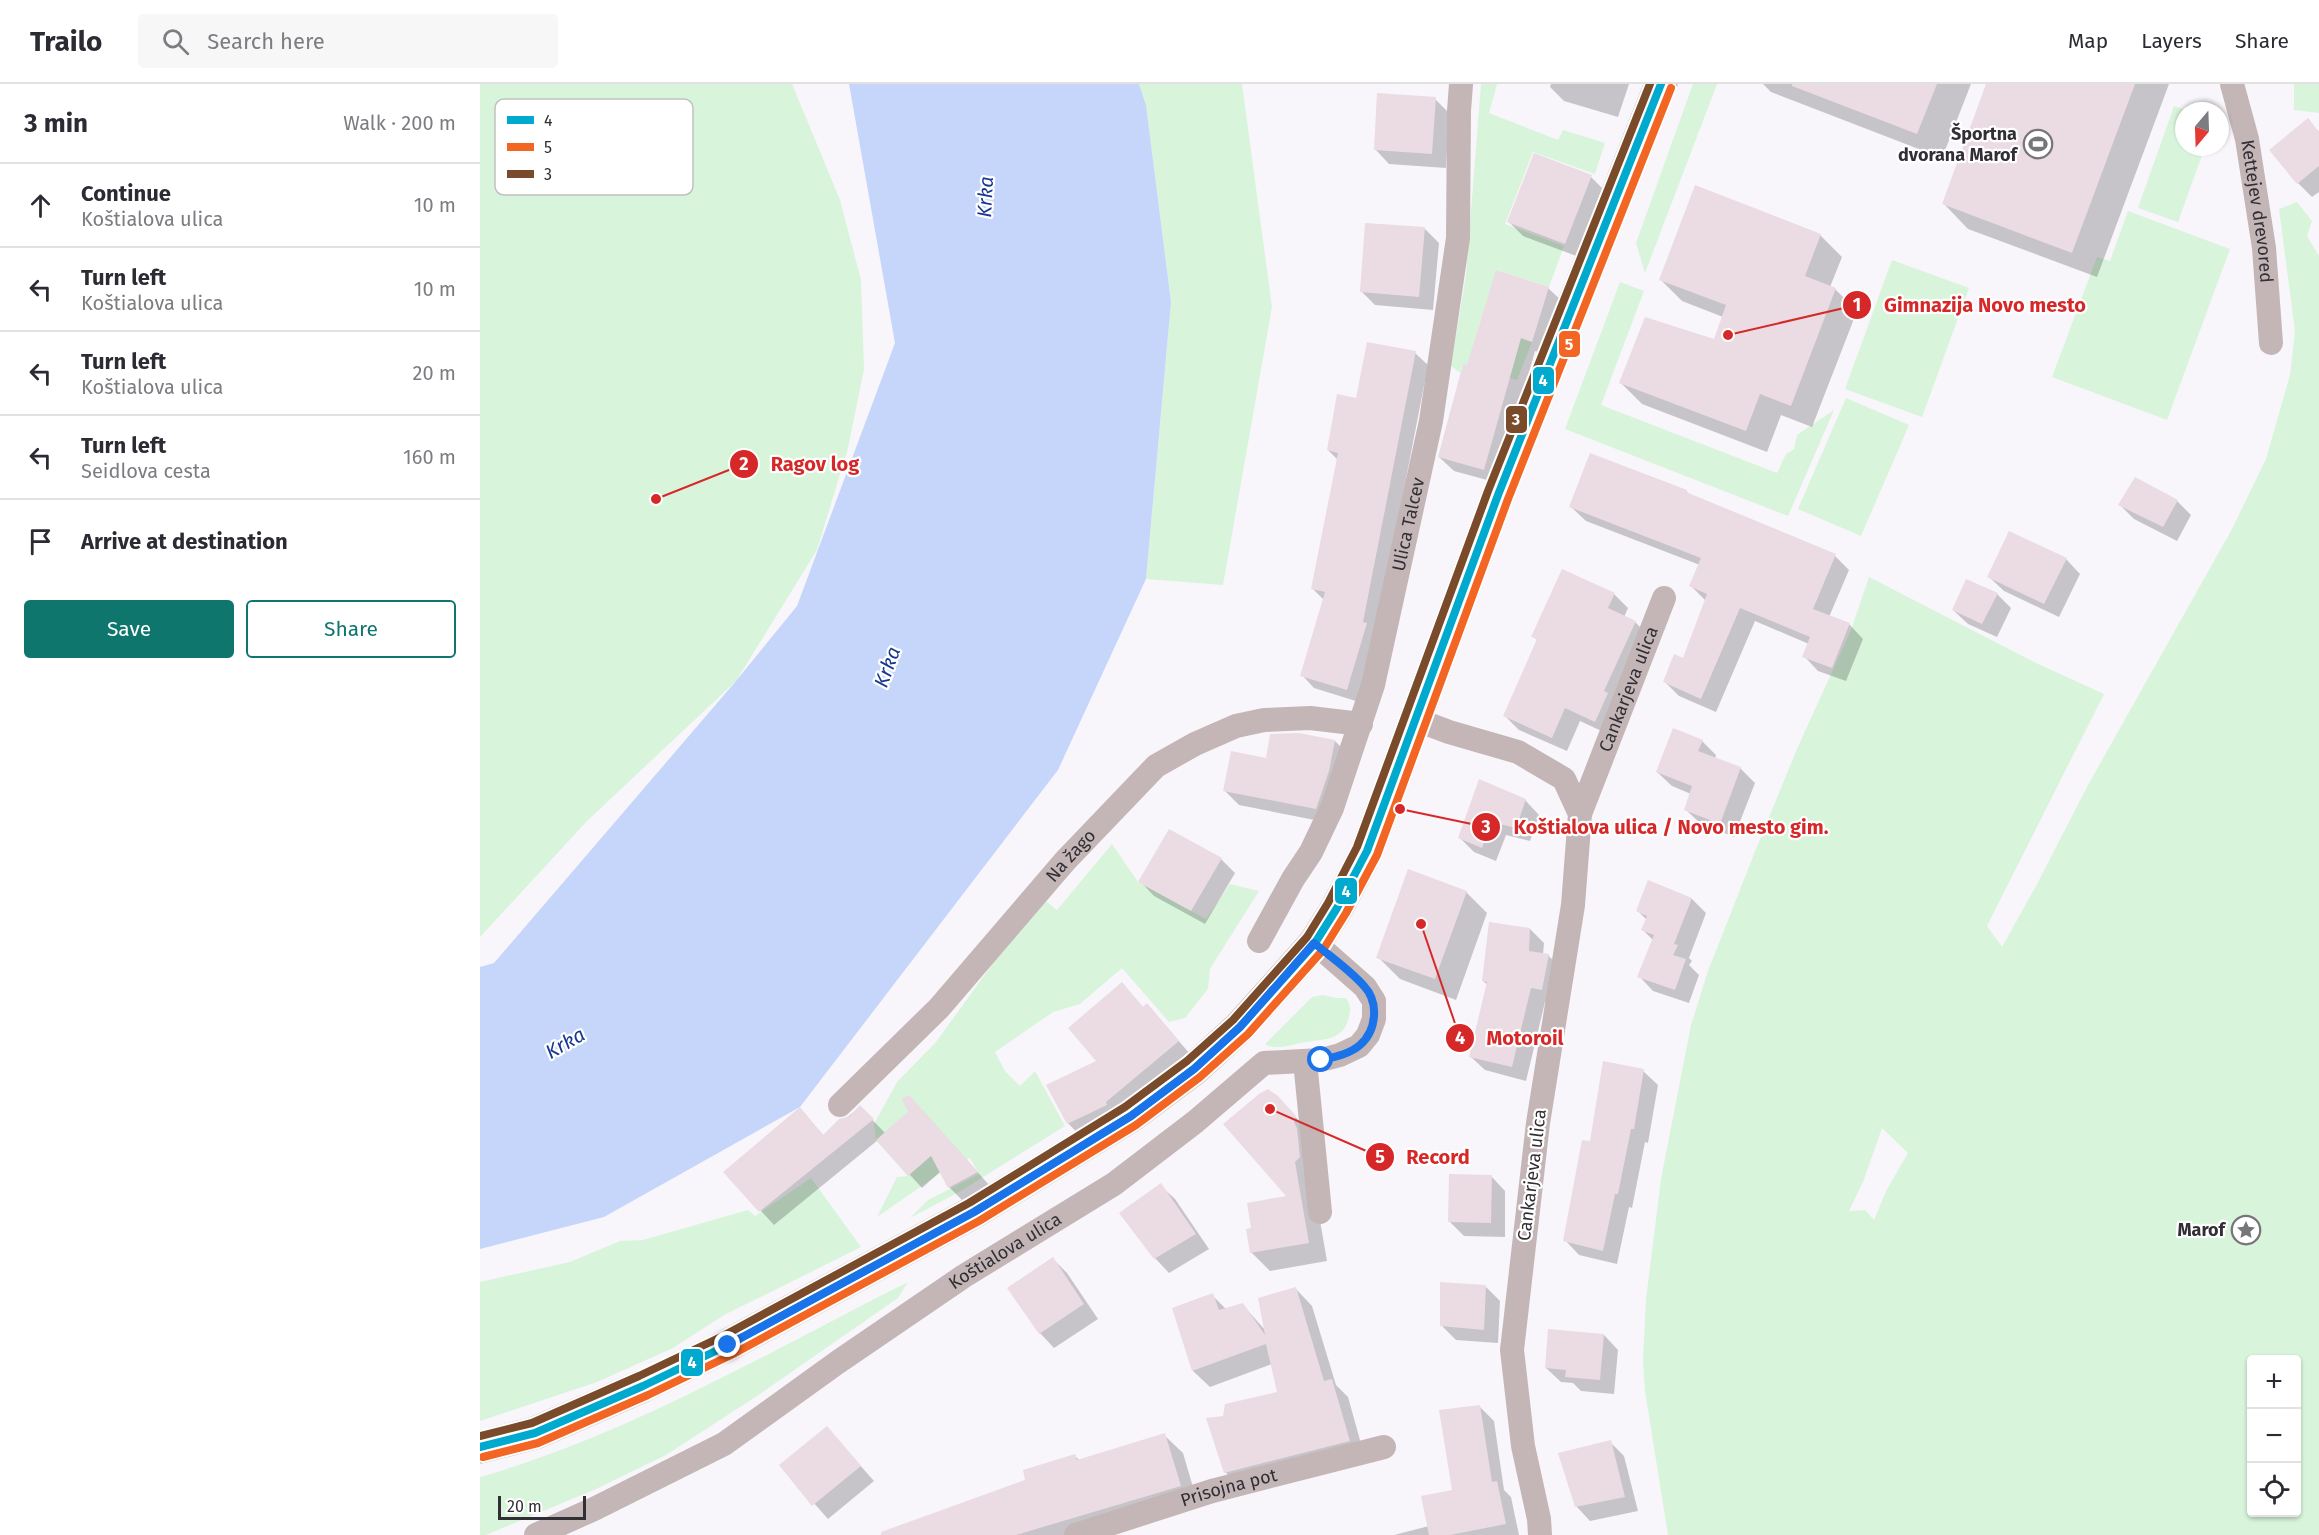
<!DOCTYPE html>
<html lang="en">
<head>
<meta charset="utf-8">
<style>
  body { margin:0; font-family:"Fira Sans",sans-serif; background:#f7f7f7; color:#2b2b33 }
  .controls { position:absolute; right:18px; bottom:18px; display:grid; overflow:hidden; border-radius:6px; box-shadow:0 2px 4px #0004 }
  .controls button { width:54px; height:54px; display:grid; place-items:center; padding:0; border:0; border-bottom:2px solid #e1e1e2; background:#fff; color:#2b2b33; font:30px sans-serif }
  .compass { position:absolute; left:1695px; top:18px; width:54px; height:54px; border-radius:50%; background:#fff; box-shadow:0 2px 4px #0004; rotate:199deg }
  .scale { position:absolute; left:18px; bottom:15px; width:88px; box-sizing:border-box; padding-left:6px; border:3px solid #312f35; border-top:0; font-size:16px; line-height:21px; white-space:nowrap; color:#312f35; -webkit-text-stroke:4px #fff; paint-order:stroke }
  .stop { position:absolute; width:18px; height:18px; margin:-14px; border:4px solid #1a73e8; border-radius:50%; background:#fff }
  .stop.end { background:#1a73e8; border-color:#fff; box-shadow:0 2px 6px #0008 }
  .list { margin:0; padding:0; list-style:none }
  h2 { display:flex; justify-content:space-between; align-items:center; height:78px; margin:0; padding:0 24px; font-size:26px }
  h2 small { font-size:20px; font-weight:400; color:#7c7c81 }
  .list li { display:grid; grid-template-columns:39px 1fr auto; gap:18px; align-items:center; box-sizing:border-box; height:84px; padding:0 24px; border-top:2px solid #e1e1e2 }
  .list b { display:block; font-size:22px; white-space:nowrap }
  .list p { margin:0; font-size:20px; white-space:nowrap; color:#7c7c81 }
  .list em { font-size:20px; font-style:normal; color:#7c7c81 }
  .actions { display:flex; gap:12px; padding:18px 24px }
  .actions a { flex:1; padding:14px 0; border:2px solid #0f766e; border-radius:6px; text-align:center; font-size:21px; color:#0f766e }
  .actions .main { background:#0f766e; color:#fff }
  .icon { flex:none; width:33px; height:33px; fill:none; stroke:currentColor; stroke-width:2; stroke-linecap:round; stroke-linejoin:round }
  .map { position:relative; flex:none; width:1839px; height:1451px; overflow:hidden }
  header { display:flex; align-items:center; gap:36px; box-sizing:border-box; height:84px; padding:0 30px; background:#fff; border-bottom:2px solid #e1e1e2 }
  header strong { font-size:28px }
  nav { display:flex; gap:33px; margin-inline-start:auto; font-size:21px }
  .search { width:420px; height:54px; background:#f7f7f7; display:flex; align-items:center; gap:15px; box-sizing:border-box; padding:0 21px; border-radius:6px; color:#7c7c81; font-size:22px }
  main { display:flex }
  aside { flex:1; background:#fff }
  .map>svg:first-child { display:block }
</style>
</head>
<body>
<header>
<strong>Trailo</strong>
<div class="search"><svg class="icon" aria-label="search" viewBox="0 0 24 24"><circle cx="10" cy="10" r="6"/><path d="M15 15l6 6"/></svg>Search here</div>
<nav><a>Map</a><a>Layers</a><a>Share</a></nav>
</header>
<main>
<aside>
<h2>3 min<small>Walk · 200 m</small></h2>
<ul class="list">
<li><svg class="icon" aria-label="ahead" viewBox="0 0 24 24"><path d="M12 20V5M6 11l6-6 6 6"/></svg><div><b>Continue</b><p>Koštialova ulica</p></div><em>10 m</em></li>
<li><svg class="icon" aria-label="left" viewBox="0 0 24 24"><path d="M17 20v-9H6M10 6l-5 5 5 5"/></svg><div><b>Turn left</b><p>Koštialova ulica</p></div><em>10 m</em></li>
<li><svg class="icon" aria-label="left" viewBox="0 0 24 24"><path d="M17 20v-9H6M10 6l-5 5 5 5"/></svg><div><b>Turn left</b><p>Koštialova ulica</p></div><em>20 m</em></li>
<li><svg class="icon" aria-label="left" viewBox="0 0 24 24"><path d="M17 20v-9H6M10 6l-5 5 5 5"/></svg><div><b>Turn left</b><p>Seidlova cesta</p></div><em>160 m</em></li>
<li><svg class="icon" aria-label="arrive" viewBox="0 0 24 24"><path d="M6 21V4h12l-3 4 3 4H6"/></svg><div><b>Arrive at destination</b></div></li>
</ul>
<div class="actions"><a class="main">Save</a><a>Share</a></div>
</aside>
<div class="map">
<svg width="1839" height="1451" viewBox="0 0 1839 1451">
  <rect width="100%" height="100%" fill="#f8f6fb"/>
  <!-- green -->
  <g fill="#d8f4db" fill-rule="evenodd">
    <path d="M0,0H312L360,116L381,196L384,285L368,364L337,466L256,597L107,737L0,853Z"/>
    <path d="M659,0H762L792,223L743,501L666,495L691,218L666,21Z"/>
    <path d="M1001,0H1017L1009,29L1078,56L1083,46L1125,59L1115,90L1053,68L1025,140L1084,162L1069,203L1017,186L999,241L1052,258L1037,296L983,280L980,289L971,282L986,191Z"/>
    <path d="M1213,0H1237L1165,189L1156,159Z"/>
    <path d="M1814,0H1839V29L1814,26Z"/>
    <path d="M1694,22L1709,27H1704V63H1725L1698,138L1658,124Z"/>
    <path d="M1817,118L1832,137L1827,152L1839,172V1451H1188L1165,1307L1163,1277L1166,1215L1181,1095L1211,941L1228,887L1276,765L1317,665L1371,546L1389,493L1556,579L1624,610L1507,842L1522,863L1556,802L1608,701L1752,445L1786,375L1810,291L1815,247L1799,125ZM1402,1044L1428,1069L1406,1107L1394,1136L1385,1126L1369,1127L1383,1098ZM1772,1276H1816V1428H1772Z"/>
    <path d="M1648,127L1750,165L1687,336L1572,293L1617,173L1630,177Z"/>
    <path d="M1412,176L1489,204L1442,333L1365,305Z"/>
    <path d="M1140,198L1164,207L1121,321L1297,389L1306,370L1314,365L1317,351L1354,326L1308,432L1085,345Z"/>
    <path d="M1366,314L1429,341L1381,452L1318,425Z"/>
    <path d="M632,760L658,798L726,835L750,800L779,807L730,885L728,905L705,934L689,938L642,884L600,920L573,928L515,968L525,987L540,1002L555,987L585,1042L479,1108L430,1134L448,1116L499,1090L490,1074L459,1090L397,1133L417,1093L428,1092L396,1056L394,1040L417,998L456,958L561,813L577,826Z"/>
    <path d="M843,911L856,914H866C871,921 871,927 868,936C862,958 840,955 821,959C809,961 796,967 785,960L832,913Z"/>
    <path d="M331,1094L381,1163L244,1231L193,1264L117,1298L0,1337V1198L90,1178L140,1157L163,1156L268,1126L275,1132Z"/>
    <path d="M428,1198L418,1214L277,1312L186,1371L116,1405L6,1451H0V1393C151,1350 288,1268 428,1198Z"/>
  </g>
  <!-- water -->
  <path fill="#c6d6fa" d="M369,0H659L666,21L691,218L666,495L578,686L320,1023L124,1133L0,1165V883L14,879L256,597L317,522L415,259Z"/>
  <!-- shadow -->
  <g fill="#0003">
    <path d="M1071,0H1149L1138,33L1084,17L1070,3Z"/>
    <path d="M1283,0H1491L1462,74L1291,8Z"/>
    <path d="M1508,0H1689L1617,193L1488,145L1464,120Z"/>
    <path d="M955,15L969,29L966,84L909,80L895,65Z"/>
    <path d="M1827,36L1839,48V108L1832,113L1818,99Z"/>
    <path d="M1111,93L1125,107L1099,173L1043,152L1029,138Z"/>
    <path d="M945,145L959,159L953,226L895,221L881,207Z"/>
    <path d="M1340,151L1362,173L1350,203L1355,205L1377,227L1332,343L1301,331L1287,368L1162,320L1141,299L1235,257L1243,233L1202,217L1181,196Z"/>
    <path d="M1068,204L1083,218L1066,271L1055,267L1018,399L974,387L959,373L988,283Z"/>
    <path d="M935,269L948,281L896,550L879,618L834,604L822,591L844,516L833,505L858,376L848,366L877,315Z"/>
    <path d="M1206,407L1210,411L1355,472L1369,486L1349,533L1369,540L1383,555L1366,597L1338,587L1324,572L1329,560L1275,537L1236,628L1199,612L1185,598L1204,576L1226,517L1211,502L1220,481L1106,437L1091,423Z"/>
    <path d="M1697,417L1711,431L1697,457L1654,435L1640,421Z"/>
    <path d="M1586,475L1600,490L1579,533L1524,507L1509,493Z"/>
    <path d="M1134,510L1148,524L1144,533L1155,538L1169,552L1130,651L1100,637L1087,667L1039,646L1025,632L1058,557L1053,552Z"/>
    <path d="M1517,510L1531,524L1517,553L1488,540L1473,526Z"/>
    <path d="M855,657L869,671L850,739L759,721L745,707L787,675Z"/>
    <path d="M1222,657L1236,671L1235,675L1260,684L1275,699L1254,753L1220,739L1205,725L1211,710L1192,702L1177,688Z"/>
    <path d="M1045,716L1059,731L1050,757L1026,751L1016,777L994,768L980,754Z"/>
    <path d="M741,775L755,789L725,840L674,812L660,797Z"/>
    <path d="M1169,798L1212,815L1226,829L1209,874L1212,877L1209,881L1219,891L1209,919L1173,907L1159,892L1173,856L1163,846L1167,836L1158,827Z"/>
    <path d="M986,808L1007,829L976,916L920,895L898,873Z"/>
    <path d="M1050,845L1064,859L1063,871H1068L1082,886L1076,919L1065,918L1046,997L1005,986L990,972L1008,901L1003,897Z"/>
    <path d="M642,900L664,924L667,921L679,934L710,970L600,1052L588,1039L618,977Z"/>
    <path d="M1163,987L1178,1001L1168,1059L1165,1058L1152,1124L1149,1123L1137,1180L1099,1171L1085,1156L1112,1059Z"/>
    <path d="M797,1014L834,1052L833,1096L847,1177L790,1187L771,1168L773,1145L809,1113Z"/>
    <path d="M380,1023L406,1050L442,1026L510,1102L482,1116L469,1103L461,1087L442,1104L398,1056L294,1141L245,1088L320,1025L344,1052Z"/>
    <path d="M1011,1092L1025,1107V1153L984,1152L969,1137Z"/>
    <path d="M680,1101L695,1115L729,1165L689,1189L675,1174L641,1129Z"/>
    <path d="M573,1175L587,1189L618,1235L574,1264L560,1249L529,1204Z"/>
    <path d="M1006,1203L1020,1217L1018,1259L976,1256L961,1241Z"/>
    <path d="M816,1205L832,1222L856,1301L868,1313L885,1374L762,1405L745,1388V1333L799,1309L792,1280L730,1303L713,1287L732,1211L746,1225L762,1220L785,1246Z"/>
    <path d="M1124,1251L1138,1266L1134,1310L1101,1307L1093,1299L1081,1298L1066,1284Z"/>
    <path d="M1000,1323L1014,1337L1024,1406L1031,1413L1039,1451H914L949,1442L974,1407Z"/>
    <path d="M347,1344L394,1397L348,1435L301,1382Z"/>
    <path d="M684,1351L703,1369L718,1420L614,1451H400L547,1397L595,1372L599,1376Z"/>
    <path d="M1130,1358L1144,1372L1158,1427L1110,1437L1096,1422Z"/>
  </g>
  <!-- building -->
  <g fill="#ebdbe3">
    <path d="M1312,0H1457L1437,50L1312,2Z"/>
    <path d="M1506,0H1655L1592,169L1462,120Z"/>
    <path d="M897,9L956,13L952,70L894,66Z"/>
    <path d="M1828,34L1839,48V82L1817,100L1789,66Z"/>
    <path d="M1054,69L1112,91L1085,160L1027,138Z"/>
    <path d="M1215,101L1341,150L1325,192L1356,204L1311,322L1280,310L1266,347L1139,299L1165,233L1234,255L1246,221L1179,196Z"/>
    <path d="M885,139L945,143L939,213L880,208Z"/>
    <path d="M1016,186L1069,203L1052,258L1041,254L1004,386L958,373L983,280L987,281Z"/>
    <path d="M887,258L936,267L883,538L887,539L867,606L820,592L845,508L831,505L858,369L847,366L857,310L876,314Z"/>
    <path d="M1110,369L1207,406L1206,408L1356,470L1333,525L1370,539L1352,584L1322,573L1330,553L1260,524L1221,615L1183,598L1194,570L1203,574L1227,510L1209,502L1221,474L1089,423Z"/>
    <path d="M1655,393L1698,416L1683,443L1638,421Z"/>
    <path d="M1529,447L1587,474L1564,520L1507,493Z"/>
    <path d="M1082,485L1135,509L1128,524L1156,537L1124,607L1128,609L1115,638L1085,624L1072,654L1023,632L1057,555L1051,553Z"/>
    <path d="M1486,495L1518,509L1502,540L1472,526Z"/>
    <path d="M1193,644L1223,656L1218,667L1261,683L1240,740L1204,726L1212,702L1176,688Z"/>
    <path d="M819,649L855,656L849,687L836,725L743,707L751,667L786,674L790,650Z"/>
    <path d="M999,695L1046,715L1036,744L1011,738L1002,764L978,754Z"/>
    <path d="M689,745L742,774L711,827L658,798Z"/>
    <path d="M928,785L987,807L955,895L896,874Z"/>
    <path d="M1168,796L1212,814L1194,860L1198,861L1193,871L1206,875L1195,906L1157,893L1174,851L1161,846L1167,832L1156,827Z"/>
    <path d="M1009,838L1050,844L1049,867L1069,870L1062,906L1051,904L1032,983L989,973L1007,898L1002,897Z"/>
    <path d="M642,898L663,923L667,919L699,957L626,1018L627,1021L587,1040L566,1001L616,977L588,944Z"/>
    <path d="M1123,977L1164,985L1154,1045H1151L1138,1110H1135L1123,1167L1083,1157L1102,1056L1110,1057Z"/>
    <path d="M788,1005L798,1012L816,1032L814,1038L817,1044L820,1073L815,1078L829,1159L770,1169L766,1145L771,1144L767,1119L806,1112L743,1040L779,1010Z"/>
    <path d="M429,1011L437,1020L498,1088L468,1104L451,1072L428,1092L396,1056L428,1028L422,1015Z"/>
    <path d="M380,1021L394,1035L279,1128L243,1088L320,1023L343,1051L359,1035L370,1032Z"/>
    <path d="M969,1090L1012,1091L1011,1139L968,1138Z"/>
    <path d="M681,1099L716,1150L674,1175L639,1129Z"/>
    <path d="M573,1173L604,1220L559,1250L527,1204Z"/>
    <path d="M960,1198L1006,1201L1004,1246L960,1242Z"/>
    <path d="M816,1203L844,1297L852,1295L870,1357L744,1389L726,1334L743,1332L745,1320L797,1308L786,1260L712,1287L692,1224L733,1209L739,1226L763,1219L785,1251L778,1214Z"/>
    <path d="M1068,1245L1124,1250L1120,1296L1085,1293L1086,1286L1065,1284Z"/>
    <path d="M1000,1321L1012,1398L1017,1397L1026,1440L970,1451H949L941,1412L972,1406L959,1326Z"/>
    <path d="M347,1342L381,1382L332,1422L299,1381Z"/>
    <path d="M685,1349L701,1402L536,1451H402L401,1448L545,1396L543,1386L595,1370L597,1376Z"/>
    <path d="M1131,1356L1145,1413L1095,1423L1078,1369Z"/>
  </g>
  <g fill="none" stroke-linecap="round" stroke-linejoin="round">
    <!-- street -->
    <g stroke="#c4b6b7" stroke-width="24">
      <path id="s1" d="M1752,0L1767,55L1784,164L1791,259"/>
      <path d="M937,636L969,648L1038,668L1084,695L1100,730L1093,821L1058,1039L1032,1266L1043,1362L1059,1435L1060,1451"/>
      <path id="s2" d="M1100,730L1184,514"/>
      <path id="s3" d="M779,857L813,795L831,768L852,724L893,601L951,337L978,154L979,27L981,0"/>
      <path d="M825,977L840,1128"/>
      <path id="s4" d="M360,1021L459,924L585,777L676,682L715,660L756,642L784,636L830,634L881,640"/>
      <path id="s5" d="M56,1451L114,1425L244,1360L358,1278L484,1192L634,1100L715,1038L784,979L841,976L860,971L879,962L888,951L894,935V917L885,903L835,859"/>
      <path id="s6" d="M596,1451L732,1407L904,1363"/>
    </g>
    <!-- secondary -->
    <path stroke="#c2b5b6" stroke-width="33" d="M0,1363L55,1349L163,1302L248,1261L494,1128L651,1032L714,985L760,943L835,859L857,824L887,767L1018,411L1181,0"/>
    <!-- bus-1 casing -->
    <g stroke="#fff" stroke-width="12">
      <path id="bus-1" d="M0,1363L55,1349L163,1302L248,1261L494,1128L651,1032L714,985L760,943L835,859L857,824L887,767L1018,411L1181,0"/>
    </g>
    <!-- bus-2 casing -->
    <g stroke="#fff" stroke-width="12">
      <path id="bus-2" d="M3,1373L58,1359L168,1311L253,1270L499,1137L656,1041L720,993L768,950L843,866L866,829L897,771L1028,415L1191,4"/>
    </g>
    <!-- bus-3 casing -->
    <g stroke="#fff" stroke-width="12">
      <path id="bus-3" d="M0,1352L52,1339L159,1292L243,1252L489,1119L645,1023L707,977L753,936L827,853L848,819L877,763L1008,407L1170,0"/>
    </g>
    <!-- bus-1 -->
    <use href="#bus-1" stroke="#00a9ce" stroke-width="8"/>
    <!-- bus-2 -->
    <use href="#bus-2" stroke="#f26522" stroke-width="8"/>
    <!-- bus-3 -->
    <use href="#bus-3" stroke="#7a4b2a" stroke-width="8"/>
  </g>
  <g fill="none" stroke-linecap="round" stroke-linejoin="round">
    <!-- route -->
    <path stroke="#1a73e8" stroke-width="8" d="M248,1261L494,1128L651,1032L714,985L760,943L834,859C851,873 870,886 884,902C899,918 897,946 880,961C870,970 854,973 841,976"/>
  </g>
  <!-- icons -->
  <defs>
    <g id="stadium-ring" transform="scale(1.5)"><circle r="9.5" fill="#fff" stroke="#77757a" stroke-width="1.5"/><path d="M0-5a6.5 5 0 1 0 0 10a6.5 5 0 1 0 0-10ZM-3.5-1.8h7v3.6h-7Z" fill="#77757a"/></g>
    <g id="sight-ring" transform="scale(1.5)"><circle r="9.5" fill="#fff" stroke="#77757a" stroke-width="1.5"/><path d="M0-6L1.8-2.2L6-1.7L2.9 1.2L3.7 5.4L0 3.3L-3.7 5.4L-2.9 1.2L-6-1.7L-1.8-2.2Z" fill="#77757a"/></g>
  </defs>
  <g fill-rule="evenodd">
    <use href="#stadium-ring" x="1558" y="60"/>
    <use href="#sight-ring" x="1766" y="1146"/>
  </g>
  <g text-anchor="middle" stroke-width="4.5" stroke-linejoin="round" paint-order="stroke">
    <!-- poi labels -->
    <g font-size="18" font-weight="bold" fill="#312f35" stroke="#fff" text-anchor="end">
      <text x="1537" y="56">Športna<tspan x="1537" dy="21">dvorana Marof</tspan></text>
      <text x="1745" y="1152">Marof</text>
    </g>
    <!-- street labels -->
    <g font-size="18" fill="#312f35" stroke="#fff">
      <text dy="6" stroke="none"><textPath href="#s1" startOffset="130">Kettejev drevored</textPath></text>
      <text dy="6" stroke="none"><textPath href="#s3" startOffset="446">Ulica Talcev</textPath></text>
      <text dy="6" stroke="none"><textPath href="#s2" startOffset="134">Cankarjeva ulica</textPath></text>
      <text dy="6" stroke="none"><textPath href="#s4" startOffset="340">Na žago</textPath></text>
      <text transform="translate(1052 1091) rotate(-83)" y="6">Cankarjeva ulica</text>
      <text dy="6" stroke="none"><textPath href="#s5" startOffset="550">Koštialova ulica</textPath></text>
      <text dy="6" stroke="none"><textPath href="#s6" startOffset="160">Prisojna pot</textPath></text>
    </g>
    <!-- water labels -->
    <g font-size="20" font-style="italic" fill="#173790" stroke="#fff">
      <text transform="translate(505 113) rotate(-87)" y="7">Krka</text>
      <text transform="translate(407 583) rotate(-70)" y="7">Krka</text>
      <text transform="translate(85 959) rotate(-30)" y="7">Krka</text>
    </g>
  </g>
  <!-- legend -->
  <rect x="15" y="15" width="198" height="96" rx="9" fill="#fff" stroke="#c1c1c2" stroke-width="1.5"/>
  <rect x="27" y="32" width="27" height="8" fill="#00a9ce"/>
  <rect x="27" y="59" width="27" height="8" fill="#f26522"/>
  <rect x="27" y="86" width="27" height="8" fill="#7a4b2a"/>
  <g font-size="16" fill="#312f35">
    <text x="64" y="42">4</text>
    <text x="64" y="69">5</text>
    <text x="64" y="96">3</text>
  </g>
  <!-- callouts -->
  <path fill="none" stroke="#d62828" stroke-width="2" d="M1248 251L1377 221M176 415L264 380M920 725L1006 743M941 840L980 954M790 1025L900 1073"/>
  <g fill="#d62828" stroke="#fff" stroke-width="2">
    <circle cx="1248" cy="251" r="6"/>
    <circle cx="176" cy="415" r="6"/>
    <circle cx="920" cy="725" r="6"/>
    <circle cx="941" cy="840" r="6"/>
    <circle cx="790" cy="1025" r="6"/>
    <circle cx="1377" cy="221" r="15"/>
    <circle cx="264" cy="380" r="15"/>
    <circle cx="1006" cy="743" r="15"/>
    <circle cx="980" cy="954" r="15"/>
    <circle cx="900" cy="1073" r="15"/>
  </g>
  <g font-size="18" text-anchor="middle" font-weight="bold" fill="#fff">
    <text x="1377" y="227">1</text>
    <text x="264" y="386">2</text>
    <text x="1006" y="749">3</text>
    <text x="980" y="960">4</text>
    <text x="900" y="1079">5</text>
  </g>
  <g font-size="20" text-anchor="middle" font-weight="bold" fill="#d62828" stroke="#fff" stroke-width="4.5" stroke-linejoin="round" paint-order="stroke">
    <text x="1505" y="228">Gimnazija Novo mesto</text>
    <text x="335" y="387">Ragov log</text>
    <text x="1191" y="750">Koštialova ulica / Novo mesto gim.</text>
    <text x="1045" y="961">Motoroil</text>
    <text x="958" y="1080">Record</text>
  </g>
  <g stroke="#fff" stroke-width="2">
    <rect x="1078" y="246" width="23" height="28" rx="6" fill="#f26522"/>
    <rect x="1052" y="282" width="23" height="29" rx="6" fill="#00a9ce"/>
    <rect x="1025" y="321" width="23" height="29" rx="6" fill="#7a4b2a"/>
    <rect x="854" y="793" width="24" height="28" rx="6" fill="#00a9ce"/>
    <rect x="200" y="1264" width="24" height="29" rx="6" fill="#00a9ce"/>
  </g>
  <g font-size="16" text-anchor="middle" font-weight="bold" fill="#fff">
    <text x="1089" y="266">5</text>
    <text x="1063" y="302">4</text>
    <text x="1036" y="341">3</text>
    <text x="866" y="813">4</text>
    <text x="212" y="1284">4</text>
  </g>
</svg>
<div class="controls">
<button>+</button>
<button>−</button>
<button><svg class="icon" aria-label="locate" viewBox="0 0 24 24"><circle cx="12" cy="12" r="6"/><path d="M12 2v4M12 18v4M2 12h4M18 12h4"/></svg></button>
</div>
<svg class="compass" viewBox="-18 -18 36 36"><path d="M0-13l5 13h-10z" fill="#e53935"/><path d="M0 13l5-13h-10z" fill="#7c7c81"/></svg>
<div class="scale">20 m</div>
<div class="stop" style="left:841px;top:976px"></div>
<div class="stop end" style="left:248px;top:1261px"></div>
</div>
</main>
</body>
</html>
